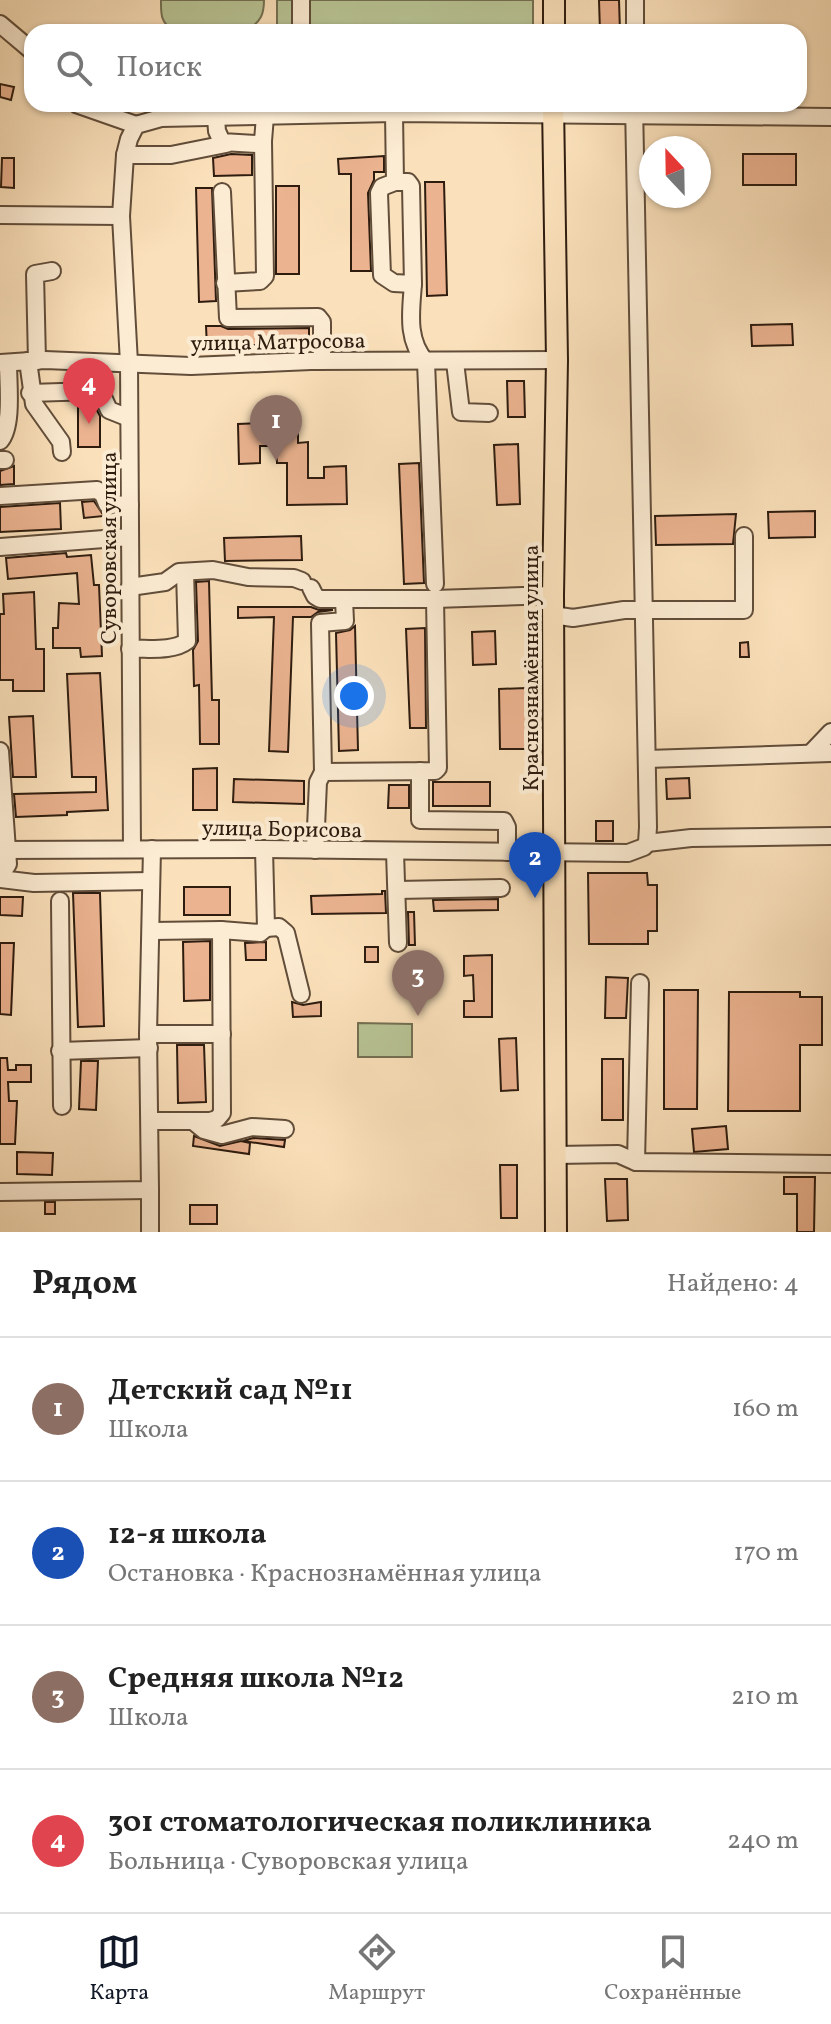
<!DOCTYPE html>
<html lang="ru">
<head>
<meta charset="utf-8">
<style>
  body { margin:0; font-family:Vollkorn,serif; background:#f6f6f6; color:#222 }
  .compass { position:absolute; left:639px; top:136px; width:72px; height:72px; border-radius:50%; background:#fff; box-shadow:0 2px 6px #0004; rotate:338deg }
  .you { position:absolute; left:354px; top:696px; width:28px; height:28px; margin:-20px; border:6px solid #fff; border-radius:50%; background:#1a73e8; box-shadow:0 0 0 12px #1a73e833 }
  .badge { display:grid; place-items:center; width:52px; height:52px; border-radius:50%; background:#111827; color:#fff; font-size:26px; font-weight:700 }
  .pin { position:absolute; translate:-50% -66px; filter:drop-shadow(0 2px 4px #0008) }
  .pin::after { content:''; position:absolute; top:42px; width:28px; height:24px; background:inherit; clip-path:polygon(0 0,100% 0,50% 100%) }
  .list { margin:0; padding:0; list-style:none }
  h2 { display:flex; justify-content:space-between; align-items:center; height:104px; margin:0; padding:0 32px; font-size:34px }
  h2 small { font-size:26px; font-weight:400; color:#767676 }
  .list li { display:grid; grid-template-columns:52px 1fr auto; gap:24px; align-items:center; box-sizing:border-box; height:144px; padding:0 32px; border-top:2px solid #e0e0e0 }
  .list b { display:block; font-size:30px; white-space:nowrap }
  .list p { margin:0; font-size:26px; white-space:nowrap; color:#767676 }
  .list em { font-size:26px; font-style:normal; color:#767676 }
  .icon { flex:none; width:44px; height:44px; fill:none; stroke:currentColor; stroke-width:2; stroke-linecap:round; stroke-linejoin:round }
  .map { position:relative; flex:none; width:831px; height:1232px; overflow:hidden }
  .search { position:absolute; background:#fff; box-shadow:0 2px 6px #0004; left:24px; right:24px; top:24px; height:88px; display:flex; align-items:center; gap:20px; box-sizing:border-box; padding:0 28px; border-radius:24px; color:#767676; font-size:30px }
  .sheet { height:680px; background:#fff }
  nav { display:flex; justify-content:space-around; align-items:center; box-sizing:border-box; height:112px; border-top:2px solid #e0e0e0; background:#fff; font-size:22px; color:#767676 }
  nav a { display:grid; justify-items:center; gap:4px }
  nav .on { color:#111827 }
  .map>svg:first-child { display:block }
</style>
</head>
<body>
<div class="map">
<svg width="831" height="1232" viewBox="0 0 831 1232">
  <rect width="100%" height="100%" fill="#fbe1bb"/>
  <filter id="stains"><feTurbulence type="fractalNoise" baseFrequency=".0025" numOctaves="4"/><feColorMatrix values="0 0 0 0 .2 0 0 0 0 .09 0 0 0 0 .02 0 0 0 .5 -.17"/></filter>
  <radialGradient id="worn" r=".72"><stop offset=".6" stop-color="#630" stop-opacity="0"/><stop offset="1" stop-color="#630" stop-opacity=".3"/></radialGradient>
  <!-- green -->
  <g fill="#b8c495" stroke="#737052" stroke-width="2">
    <path d="M161,0H264C264,14 261,21 249,29L173,30C160,22 161,13 161,0Z"/>
    <rect x="277" y="0" width="256" height="32"/>
    <path d="M358,1023L412,1024V1057H358Z"/>
  </g>
  <!-- building -->
  <g fill="#ebb390" stroke="#2e1c0f" stroke-width="2">
    <path d="M599,0H619L620,32H600Z"/>
    <path d="M0,84L14,87L11,100L0,97Z"/>
    <path d="M231,154L252,155V175L214,176L213,158Z"/>
    <rect x="743" y="154" width="53" height="31"/>
    <path d="M384,156V172H374V180L368,193L371,271H351V174H339L338,159Z"/>
    <path d="M2,158H14V188L1,187Z"/>
    <path d="M425,182H444L447,295L427,296Z"/>
    <rect x="276" y="186" width="23" height="88"/>
    <path d="M196,188H212L216,301L199,302Z"/>
    <path d="M792,324L793,345L752,346L751,325Z"/>
    <path d="M206,326H221L228,329L309,328V343L207,347Z"/>
    <path d="M507,381H524L525,417H508Z"/>
    <path d="M78,402L94,405L100,416V447H78Z"/>
    <path d="M259,423V435L277,434L276,427H298V443L308,442V478H324V467L346,466L347,504L287,505V463H277L276,446H260V463L239,464L238,424Z"/>
    <path d="M518,444L520,504L497,505L494,445Z"/>
    <path d="M419,463L424,583L404,584L399,464Z"/>
    <path d="M14,466V484L0,485V471Z"/>
    <path d="M94,501L104,516L84,518L82,502Z"/>
    <path d="M60,503L61,529L0,532V507Z"/>
    <path d="M815,511V537L769,538L768,512Z"/>
    <path d="M736,514L733,544L656,545L655,516Z"/>
    <path d="M301,536L302,560L225,561L224,538Z"/>
    <path d="M66,553L67,557L91,555L94,585H99L102,656L81,657L80,648H53V628H58L59,603L79,604L77,573L8,579L6,558Z"/>
    <path d="M209,581L212,700H219V744H200L199,685L194,686L193,650L198,641L196,582Z"/>
    <path d="M34,592L36,649H44V691H13V680H0V614H4L3,594Z"/>
    <path d="M238,607H311L319,610H333L318,612L311,617H293L288,752L269,751L274,617L238,618Z"/>
    <path d="M355,626L358,750L339,751L336,633L350,630Z"/>
    <path d="M425,628L426,728H410L406,629Z"/>
    <path d="M495,631L496,664L473,665L472,632Z"/>
    <path d="M748,642L749,657H740V643Z"/>
    <path d="M100,673L108,810L67,812V815L16,817L14,794L96,792V777H72L67,674Z"/>
    <path d="M526,688L527,749H500L499,689Z"/>
    <path d="M33,716L36,777H13L9,717Z"/>
    <path d="M217,768V810H193V769Z"/>
    <path d="M689,778L690,798L667,799L666,779Z"/>
    <path d="M234,779L304,781V804L233,802Z"/>
    <rect x="433" y="782" width="57" height="24"/>
    <path d="M389,785H409V808H388Z"/>
    <rect x="596" y="821" width="17" height="20"/>
    <path d="M588,873H647L648,885H657V931H648V944H589Z"/>
    <rect x="184" y="887" width="46" height="28"/>
    <path d="M382,891H385L386,913L312,914L311,896L382,894Z"/>
    <path d="M73,893H100L104,1026L78,1027Z"/>
    <path d="M0,897H23L22,916L0,915Z"/>
    <path d="M498,899V910L434,911L433,900Z"/>
    <path d="M408,912H414L415,945H409Z"/>
    <path d="M210,941V1000L184,1001L183,942Z"/>
    <path d="M266,942V960H246L245,943Z"/>
    <path d="M0,943H14L11,1015L0,1014Z"/>
    <rect x="365" y="947" width="13" height="15"/>
    <path d="M492,955V1017H464V1001H474L473,975L464,976V956Z"/>
    <path d="M606,977L628,978L626,1018H605Z"/>
    <path d="M664,990H698L697,1109H664Z"/>
    <path d="M729,992H800V997H822V1045H800V1111H728Z"/>
    <path d="M292,1002L303,1005L321,1002V1016L293,1017Z"/>
    <path d="M516,1038L518,1090L501,1091L499,1039Z"/>
    <path d="M177,1045H204L206,1102L178,1103Z"/>
    <path d="M0,1058H7L8,1070H16V1065H31V1082H8L9,1101H17L15,1144H0Z"/>
    <rect x="602" y="1059" width="21" height="61"/>
    <path d="M81,1061H98L96,1110L79,1109Z"/>
    <path d="M726,1126L728,1149L694,1152L692,1129Z"/>
    <path d="M194,1136L220,1146L241,1141L250,1143L249,1154L193,1146Z"/>
    <path d="M253,1138L285,1140L284,1147L243,1141Z"/>
    <path d="M17,1152L53,1153L52,1175L17,1174Z"/>
    <path d="M500,1165H517V1218H501Z"/>
    <path d="M784,1177H815L814,1232H797V1194H784Z"/>
    <path d="M605,1179H627L628,1220L607,1221Z"/>
    <rect x="45" y="1202" width="10" height="12"/>
    <rect x="190" y="1205" width="27" height="19"/>
  </g>
  <g fill="none" stroke-linecap="round" stroke-linejoin="round">
    <!-- minor casing -->
    <g stroke="#614d3a" stroke-width="20">
      <g id="minor">
        <path d="M301,0V32"/>
        <path d="M0,24L32,51"/>
        <path d="M635,32V0"/>
        <path d="M76,104L136,125"/>
        <path d="M394,113L395,182L382,187L379,193L382,275L394,283L413,284L411,186L408,182H395"/>
        <path d="M216,118L217,131L222,142L257,144L263,141L265,116"/>
        <path d="M125,155H171L226,144"/>
        <path d="M222,192L228,318L318,317L322,322V361"/>
        <path d="M0,215L121,216"/>
        <path d="M225,283L260,281L265,276L263,141"/>
        <path d="M413,284C411,311 406,340 426,362L435,584"/>
        <path d="M28,361L34,404L61,442L62,452"/>
        <path d="M37,361L35,274L52,271"/>
        <path d="M455,362L461,412L489,413"/>
        <path d="M0,363L45,360L191,366L311,361L557,360"/>
        <path d="M30,393L93,391L103,397L109,410L129,418"/>
        <path d="M0,441C13,427 8,383 8,363"/>
        <path d="M0,460H5"/>
        <path d="M0,496L97,490L103,494L107,504L130,505"/>
        <path d="M0,547L130,537"/>
        <path d="M130,587L165,582L179,572L213,570L248,577L294,578L302,581"/>
        <path d="M311,588L315,596L320,599H435L553,595"/>
        <path d="M553,615L573,618L624,610H744V536"/>
        <path d="M130,649C147,648 173,652 187,641L185,572"/>
        <path d="M0,751L8,864L0,876"/>
        <path d="M811,753L831,732"/>
        <path d="M647,759L831,753"/>
        <path d="M420,771V820L504,821L507,827V852"/>
        <path d="M323,772L320,623L345,621L344,600"/>
        <path d="M647,843L691,838L831,836"/>
        <path d="M132,849L129,363L121,216L125,155L129,139L136,125L161,118L394,113L831,117"/>
        <path d="M0,850L264,849L628,853L644,847L647,843L648,827L634,104"/>
        <path d="M315,850L318,782L323,772L435,771L438,768L435,599"/>
        <path d="M395,852L398,943"/>
        <path d="M0,879L34,883L151,881"/>
        <path d="M397,890L501,888"/>
        <path d="M60,901L62,1106"/>
        <path d="M266,928L279,927L286,933L301,994"/>
        <path d="M152,931L221,930L260,933L266,928L264,849"/>
        <path d="M148,1034H222"/>
        <path d="M60,1051L149,1048"/>
        <path d="M150,1121H210L217,1119L222,1113L221,930"/>
        <path d="M193,1121L204,1130L222,1135L252,1127L285,1129"/>
        <path d="M556,1155L618,1154L636,1162L831,1164"/>
        <path d="M636,1162L640,983"/>
        <path d="M150,1190V1232"/>
        <path d="M0,1192L150,1190L148,1034L152,849"/>
      </g>
    </g>
    <!-- major casing -->
    <g stroke="#2e1c0f" stroke-width="24">
      <g id="major">
        <path d="M554,32V0"/>
        <path d="M553,104L557,360L553,595L556,1232"/>
      </g>
    </g>
    <!-- minor -->
    <use href="#minor" stroke="#fcecd3" stroke-width="16"/>
    <!-- major -->
    <use href="#major" stroke="#fbe1bb" stroke-width="20"/>
  </g>
  <g text-anchor="middle" stroke-width="8" stroke-linejoin="round" paint-order="stroke">
    <!-- street labels -->
    <g font-size="22" fill="#2e1c0f" stroke="#fcecd3">
      <text transform="translate(278 341) rotate(-1)" y="8">улица Матросова</text>
      <text transform="translate(108 548) rotate(-90)" y="8">Суворовская улица</text>
      <text transform="translate(530 668) rotate(-90)" y="8">Краснознамённая улица</text>
      <text transform="translate(282 828) rotate(1)" y="8">улица Борисова</text>
    </g>
  </g>
  <rect width="100%" height="100%" filter="url(#stains)"/>
  <rect width="100%" height="100%" fill="url(#worn)"/>
</svg>
<svg class="compass" viewBox="-18 -18 36 36"><path d="M0-13l5 13h-10z" fill="#e53935"/><path d="M0 13l5-13h-10z" fill="#767676"/></svg>
<div class="you"></div>
<div class="pin badge" style="left:276px;top:461px;background:#8d6e63">1</div>
<div class="pin badge" style="left:535px;top:898px;background:#1a4fb4">2</div>
<div class="pin badge" style="left:418px;top:1016px;background:#8d6e63">3</div>
<div class="pin badge" style="left:89px;top:424px;background:#e0444e">4</div>
<div class="search"><svg class="icon" aria-label="search" viewBox="0 0 24 24"><circle cx="10" cy="10" r="6"/><path d="M15 15l6 6"/></svg>Поиск</div>
</div>
<section class="sheet">
<h2>Рядом<small>Найдено: 4</small></h2>
<ul class="list">
<li><span class="badge" style="background:#8d6e63">1</span><div><b>Детский сад №11</b><p>Школа</p></div><em>160 m</em></li>
<li><span class="badge" style="background:#1a4fb4">2</span><div><b>12-я школа</b><p>Остановка · Краснознамённая улица</p></div><em>170 m</em></li>
<li><span class="badge" style="background:#8d6e63">3</span><div><b>Средняя школа №12</b><p>Школа</p></div><em>210 m</em></li>
<li><span class="badge" style="background:#e0444e">4</span><div><b>301 стоматологическая поликлиника</b><p>Больница · Суворовская улица</p></div><em>240 m</em></li>
</ul>
</section>
<nav>
<a class="on"><svg class="icon" aria-label="map" viewBox="0 0 24 24"><path d="M3 6l6-2 6 2 6-2v14l-6 2-6-2-6 2zM9 4v14M15 6v14"/></svg>Карта</a>
<a><svg class="icon" aria-label="directions" viewBox="0 0 24 24"><path d="M12 3l9 9-9 9-9-9zM9 14v-3h6M13 9l2 2-2 2"/></svg>Маршрут</a>
<a><svg class="icon" aria-label="saved" viewBox="0 0 24 24"><path d="M7 4h10v16l-5-4-5 4z"/></svg>Сохранённые</a>
</nav>
</body>
</html>
